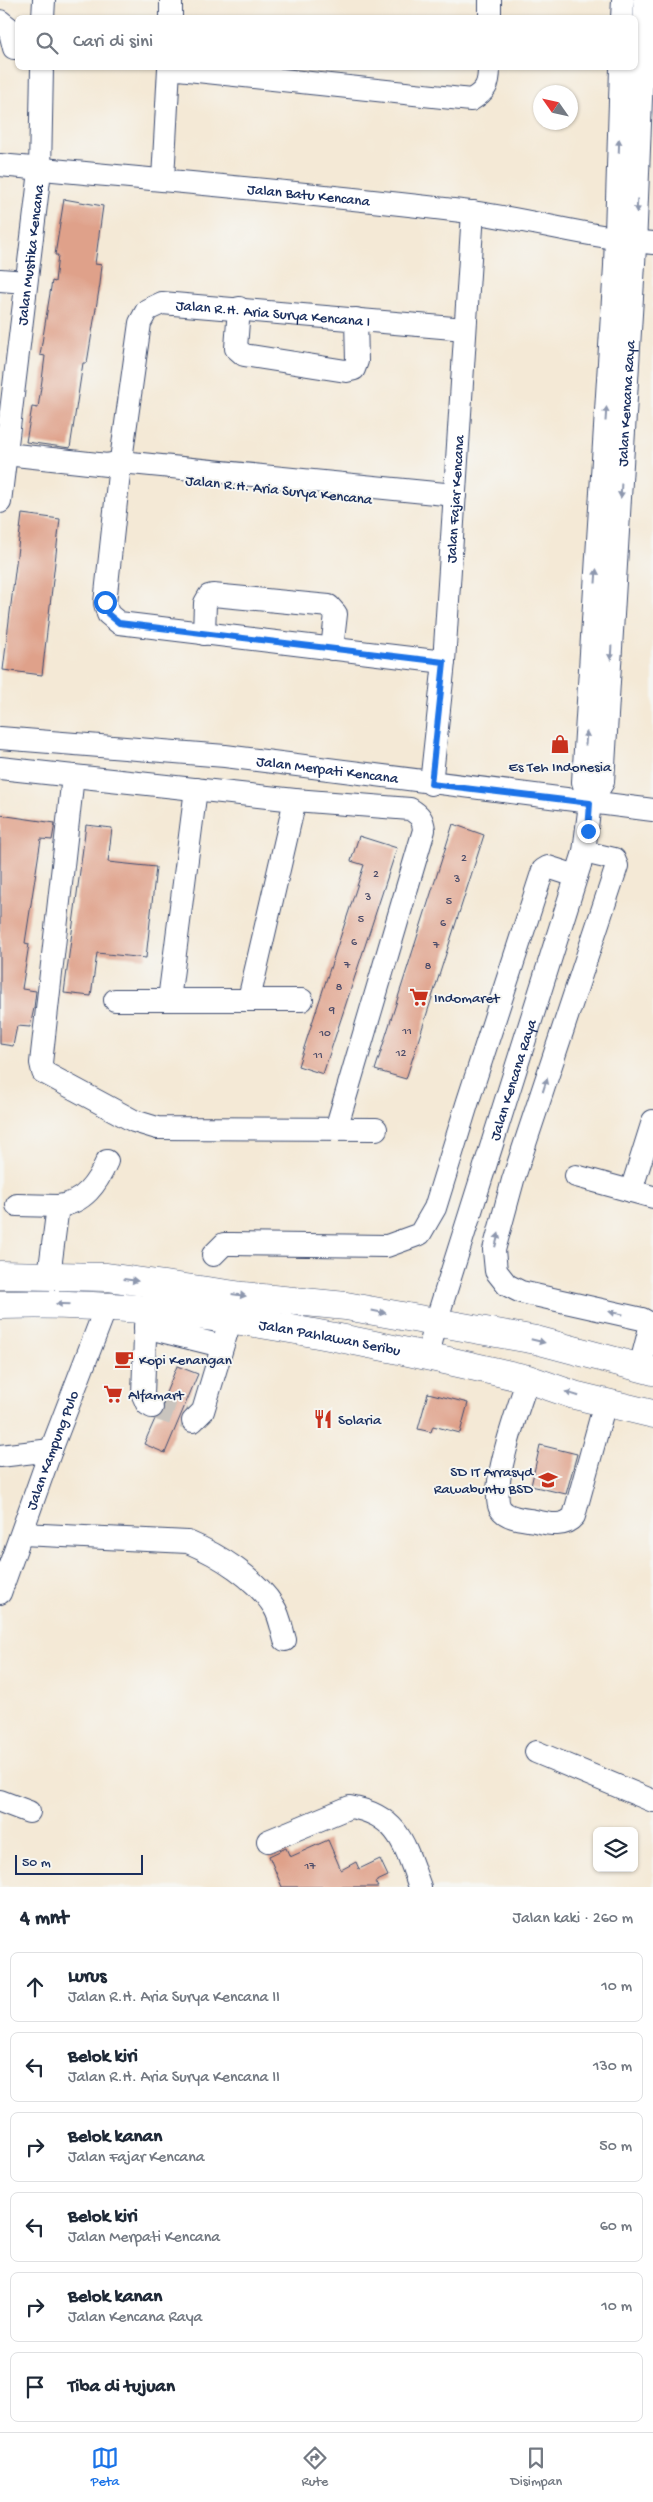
<!DOCTYPE html>
<html lang="id">
<head>
<meta charset="utf-8">
<style>
  body { margin:0; font-family:"Gochi Hand",sans-serif; background:#f2f2f3; color:#1f2937 }
  .controls { position:absolute; right:15px; bottom:15px; display:grid; overflow:hidden; border-radius:8px; box-shadow:0 1px 4px #0004 }
  .controls button { width:45px; height:45px; display:grid; place-items:center; padding:0; border:0; border-bottom:1px solid #e0e1e3; background:#fff; color:#1f2937; font:25px sans-serif }
  .compass { position:absolute; left:533px; top:85px; width:45px; height:45px; border-radius:50%; background:#fff; box-shadow:0 1px 4px #0004; rotate:304deg }
  .scale { position:absolute; left:15px; bottom:12px; width:128px; box-sizing:border-box; padding-left:5px; border:2px solid #1b2f5e; border-top:0; font-size:14px; line-height:18px; white-space:nowrap; color:#1b2f5e; -webkit-text-stroke:4px #f6f6f2; paint-order:stroke }
  .stop { position:absolute; width:15px; height:15px; margin:-11px; border:4px solid #1a73e8; border-radius:50%; background:#fff }
  .stop.end { background:#1a73e8; border-color:#fff; box-shadow:0 1px 5px #0008 }
  .list { margin:0; padding:0; list-style:none }
  h2 { display:flex; justify-content:space-between; align-items:center; height:65px; margin:0; padding:0 20px; font-size:21px }
  h2 small { font-size:16px; font-weight:400; color:#747a83 }
  .list li { display:grid; grid-template-columns:32px 1fr auto; gap:15px; align-items:center; box-sizing:border-box; height:70px; margin:0 10px 10px; padding:0 10px; border:1px solid #e0e1e3; border-radius:8px }
  .list b { display:block; font-size:19px; white-space:nowrap }
  .list p { margin:0; font-size:16px; white-space:nowrap; color:#747a83 }
  .list em { font-size:16px; font-style:normal; color:#747a83 }
  .icon { flex:none; width:28px; height:28px; fill:none; stroke:currentColor; stroke-width:2; stroke-linecap:round; stroke-linejoin:round }
  .map { position:relative; flex:none; width:653px; height:1887px; overflow:hidden }
  .search { position:absolute; background:#fff; box-shadow:0 1px 4px #0004; left:15px; right:15px; top:15px; height:55px; display:flex; align-items:center; gap:12px; box-sizing:border-box; padding:0 18px; border-radius:8px; color:#747a83; font-size:19px }
  .sheet { height:545px; background:#fff }
  nav { display:flex; justify-content:space-around; align-items:center; box-sizing:border-box; height:70px; border-top:1px solid #e0e1e3; background:#fff; font-size:14px; color:#747a83 }
  nav a { display:grid; justify-items:center; gap:2px }
  nav .on { color:#1a73e8 }
  .map>svg:first-child { display:block }
</style>
</head>
<body>
<div class="map">
<svg width="653" height="1887" viewBox="0 0 653 1887">
  <rect width="100%" height="100%" fill="#f6f6f2"/>
  <filter id="ink" filterUnits="userSpaceOnUse"><feTurbulence type="fractalNoise" baseFrequency=".02" numOctaves="2"/><feDisplacementMap in="SourceGraphic" scale="10" xChannelSelector="R" yChannelSelector="G"/><feConvolveMatrix kernelMatrix="1 2 1 2 8 2 1 2 1" color-interpolation-filters="sRGB"/></filter>
  <filter id="wash" filterUnits="userSpaceOnUse"><feTurbulence type="fractalNoise" baseFrequency=".0096" numOctaves="4" result="noise"/><feDisplacementMap in="SourceGraphic" scale="20" xChannelSelector="R" yChannelSelector="G"/><feGaussianBlur stdDeviation="1.12" result="paint"/><feColorMatrix in="noise" values="0 0 0 0 0 0 0 0 0 0 0 0 0 0 0 0 0 1.4 0 .05"/><feComposite in="paint" operator="in"/></filter>
  <g filter="url(#wash)">
    <rect width="100%" height="100%" fill="#f4e9d6"/>
    <g id="blocks">
      <!-- building -->
      <g fill="#dfa18a">
        <path d="M64,199L103,206L95,264L102,265L100,284L87,363H83L70,448L26,442L32,407L38,408L42,380L45,356L40,355L52,281L55,282L58,255H55Z"/>
        <path d="M22,514L60,519L42,675L3,670Z"/>
        <path d="M0,815L55,823L52,840L41,839L25,943L29,944L22,989L36,991L34,1008L30,1027L17,1026L13,1046L0,1044Z"/>
        <path d="M453,824L484,835L406,1079L375,1070Z"/>
        <path d="M86,825L112,828L108,862L156,867L146,958L97,953L91,996L64,993Z"/>
        <path d="M359,836L397,848L323,1074L298,1066L364,865L351,861Z"/>
        <path d="M177,1366L198,1374L165,1453L144,1444L155,1419L163,1413L165,1407L163,1400Z"/>
        <path d="M428,1393L468,1403L460,1433L433,1426L431,1432L418,1429Z"/>
        <path d="M540,1445L577,1454L566,1494L531,1486Z"/>
        <path d="M328,1840L341,1870L356,1862L359,1869L380,1859L388,1876L375,1882L378,1887H282L269,1856L286,1848L290,1857Z"/>
      </g>
    </g>
  </g>
  <g filter="url(#ink)">
    <use href="#blocks" fill-opacity="0" stroke="#3c4b70" stroke-width="1"/>
    <g fill="none" stroke-linecap="round" stroke-linejoin="round">
      <!-- minor-tunnel -->
      <path stroke="#c9c4be" stroke-width="22" stroke-dasharray="22 11" stroke-linecap="butt" d="M152,1407L193,1421"/>
      <!-- minor casing -->
      <g stroke="#3c4b70" stroke-width="24">
        <g id="minor">
          <path d="M43,18L44,0"/>
          <path d="M171,18V0"/>
          <path d="M490,18V0"/>
          <path d="M622,18L623,0"/>
          <path d="M0,21L9,28L14,48"/>
          <path d="M169,68L471,100C486,91 489,85 489,68"/>
          <path id="s1" d="M0,165C157,180 314,193 470,212C532,220 592,238 653,243"/>
          <path d="M163,179L169,68"/>
          <path d="M0,280L26,282"/>
          <path d="M239,308L236,348L244,355L346,371L354,369L357,361L356,319"/>
          <path d="M6,454L107,465L121,462L455,495"/>
          <path id="s2" d="M0,502L40,171L42,68"/>
          <path d="M204,634L205,603L209,596L213,595L329,606L336,614L332,649"/>
          <path id="s3" d="M444,662L119,623L108,614L105,603L119,474L140,323L147,310L162,303L465,329"/>
          <path id="s4" d="M0,738L225,756L653,810"/>
          <path d="M0,768L295,800L410,809C420,815 423,819 424,830L336,1129"/>
          <path d="M73,776L41,1063L43,1072L134,1121L157,1128L376,1129"/>
          <path id="s5" d="M431,784L444,662L473,212"/>
          <path id="s6" d="M590,803L603,782L635,247L645,0"/>
          <path d="M584,852L614,859L617,866L513,1180L494,1250L496,1271L507,1285L521,1292L642,1319L649,1323L650,1328L640,1367"/>
          <path d="M249,999L295,800"/>
          <path d="M115,1000H302"/>
          <path d="M169,1000L196,789"/>
          <path d="M576,1176L653,1197"/>
          <path d="M631,1191L653,1121"/>
          <path d="M17,1205L58,1206"/>
          <path d="M213,1255L224,1244H233L387,1246L420,1234L435,1208L468,1101L543,870L548,867L576,876"/>
          <path d="M49,1276L58,1206C84,1203 97,1184 107,1161"/>
          <path d="M146,1308L143,1395L147,1404L152,1407"/>
          <path d="M145,1327L222,1346"/>
          <path id="s7" d="M428,1356L436,1322L584,852L590,803L583,782L615,266L621,68"/>
          <path d="M528,1379C520,1402 489,1489 500,1508C507,1519 524,1519 535,1521C549,1524 564,1528 574,1516L605,1403"/>
          <path d="M193,1421L203,1411L231,1318"/>
          <path d="M0,1456L51,1450"/>
          <path d="M22,1534L188,1542C219,1555 256,1578 274,1607C280,1616 282,1630 285,1640"/>
          <path id="s8" d="M0,1593L51,1450L106,1307"/>
          <path d="M536,1752L653,1801"/>
          <path d="M0,1801L29,1812"/>
          <path d="M268,1841L350,1807C399,1815 405,1846 420,1887"/>
        </g>
      </g>
      <!-- major casing -->
      <g stroke="#3c4b70" stroke-width="29">
        <g id="major">
          <path d="M0,1275L107,1277L243,1296L346,1306L536,1340L653,1371"/>
          <path id="s9" d="M0,1305C180,1299 353,1339 528,1379L574,1395L653,1414"/>
        </g>
      </g>
      <!-- minor -->
      <use href="#minor" stroke="#fff" stroke-width="22"/>
      <!-- major -->
      <use href="#major" stroke="#fff" stroke-width="28"/>
    </g>
    <!-- one-way arrows -->
    <defs><path id="oneway-solid" d="M-6-.8H1V-3.2L6.5 0L1 3.2V.8H-6Z" transform="scale(1.25)"/></defs>
    <g fill="#8d97ae">
      <use href="#oneway-solid" transform="translate(619 146) rotate(-88)"/>
      <use href="#oneway-solid" transform="translate(637 206) rotate(92)"/>
      <use href="#oneway-solid" transform="translate(606 414) rotate(-86)"/>
      <use href="#oneway-solid" transform="translate(621 491) rotate(93)"/>
      <use href="#oneway-solid" transform="translate(596 576) rotate(-86)"/>
      <use href="#oneway-solid" transform="translate(611 653) rotate(93)"/>
      <use href="#oneway-solid" transform="translate(586 738) rotate(-86)"/>
      <use href="#oneway-solid" transform="translate(545 1085) rotate(-72)"/>
      <use href="#oneway-solid" transform="translate(497 1240) rotate(-75)"/>
      <use href="#oneway-solid" transform="translate(131 1280) rotate(8)"/>
      <use href="#oneway-solid" transform="translate(239 1295) rotate(8)"/>
      <use href="#oneway-solid" transform="translate(63 1304) rotate(-179)"/>
      <use href="#oneway-solid" transform="translate(379 1312) rotate(11)"/>
      <use href="#oneway-solid" transform="translate(616 1313) rotate(-168)"/>
      <use href="#oneway-solid" transform="translate(538 1341) rotate(14)"/>
      <use href="#oneway-solid" transform="translate(572 1394) rotate(-162)"/>
    </g>
  </g>
  <g fill="none" stroke-linecap="round" stroke-linejoin="round" filter="url(#ink)">
    <!-- route -->
    <path stroke="#1a73e8" stroke-width="6" d="M105,602L108,614L119,623L444,662L431,784L590,803L588,831"/>
  </g>
  <!-- icons -->
  <defs>
    <g id="shop-bare" transform="scale(1.5)"><path d="M-5-2.5h2.3a2.7 3.5 0 0 1 5.4 0H5L5.5 6h-11ZM-1.5-2.5h3a1.5 2.3 0 0 0-3 0Z" fill="#c8321e" stroke="#f6f6f2" stroke-width="2.5" paint-order="stroke"/></g>
    <g id="supermarket-bare" transform="scale(1.5)"><path d="M-6-5.5h2.5l.6 2H6L4.5 2H-2.5L-4.4-4H-6ZM-1.5 3.2a1.3 1.3 0 1 0 .1 0ZM3 3.2a1.3 1.3 0 1 0 .1 0Z" fill="#c8321e" stroke="#f6f6f2" stroke-width="2.5" paint-order="stroke"/></g>
    <g id="cafe-bare" transform="scale(1.5)"><path d="M-5.5-4.5H6V0H3Q3 3.5 0 3.5H-2.5Q-5.5 3.5-5.5 0ZM3-3.2v2h1.7v-2ZM-6 4.5H4V6H-6Z" fill="#c8321e" stroke="#f6f6f2" stroke-width="2.5" paint-order="stroke"/></g>
    <g id="restaurant-bare" transform="scale(1.5)"><path d="M-5-6h1v4h1v-4h1v4h1v-4h1v5L-1.5 .5V6h-2V.5L-5-1ZM5-6V6H3V1.5H1.5Q1.5-4 5-6Z" fill="#c8321e" stroke="#f6f6f2" stroke-width="2.5" paint-order="stroke"/></g>
    <g id="school-bare" transform="scale(1.5)"><path d="M0-5L7-2L0 1L-7-2ZM-4 1L0 2.5L4 1V4Q0 6-4 4Z" fill="#c8321e" stroke="#f6f6f2" stroke-width="2.5" paint-order="stroke"/></g>
  </defs>
  <g fill-rule="evenodd">
    <use href="#shop-bare" x="560" y="744"/>
    <use href="#supermarket-bare" x="419" y="997"/>
    <use href="#cafe-bare" x="124" y="1359"/>
    <use href="#supermarket-bare" x="113" y="1394"/>
    <use href="#restaurant-bare" x="323" y="1419"/>
    <use href="#school-bare" x="548" y="1480"/>
  </g>
  <g text-anchor="middle" stroke-width="4" stroke-linejoin="round" paint-order="stroke">
    <!-- number labels -->
    <g font-size="12" fill="#4c4c69">
      <text x="464" y="861">2</text>
      <text x="376" y="877">2</text>
      <text x="457" y="882">3</text>
      <text x="368" y="900">3</text>
      <text x="449" y="904">5</text>
      <text x="361" y="922">5</text>
      <text x="443" y="926">6</text>
      <text x="354" y="945">6</text>
      <text x="436" y="948">7</text>
      <text x="347" y="968">7</text>
      <text x="428" y="969">8</text>
      <text x="339" y="990">8</text>
      <text x="332" y="1013">9</text>
      <text x="407" y="1034">11</text>
      <text x="325" y="1036">10</text>
      <text x="401" y="1056">12</text>
      <text x="318" y="1058">11</text>
      <text x="310" y="1869">17</text>
    </g>
    <!-- street labels -->
    <g font-size="15" fill="#1b2f5e" stroke="#f6f6f2">
      <text dy="5" stroke="none"><textPath href="#s1" startOffset="310">Jalan Batu Kencana</textPath></text>
      <text dy="5" stroke="none"><textPath href="#s2" startOffset="249">Jalan Mustika Kencana</textPath></text>
      <text dy="5" stroke="none"><textPath href="#s3" startOffset="778">Jalan R.H. Aria Surya Kencana I</textPath></text>
      <text dy="5" stroke="none"><textPath href="#s6" startOffset="404">Jalan Kencana Raya</textPath></text>
      <text transform="translate(279 489) rotate(6)" y="5">Jalan R.H. Aria Surya Kencana</text>
      <text dy="5" stroke="none"><textPath href="#s5" startOffset="286">Jalan Fajar Kencana</textPath></text>
      <text dy="5" stroke="none"><textPath href="#s4" startOffset="329">Jalan Merpati Kencana</textPath></text>
      <text dy="5" stroke="none"><textPath href="#s7" startOffset="289">Jalan Kencana Raya</textPath></text>
      <text dy="5" stroke="none"><textPath href="#s9" startOffset="332">Jalan Pahlawan Seribu</textPath></text>
      <text dy="5" stroke="none"><textPath href="#s8" startOffset="152">Jalan Kampung Pulo</textPath></text>
    </g>
    <!-- poi labels -->
    <g font-size="15" fill="#1b2f5e" stroke="#f6f6f2" text-anchor="start">
      <text x="560" y="771" text-anchor="middle">Es Teh Indonesia</text>
      <text x="434" y="1002">Indomaret</text>
      <text x="139" y="1364">Kopi Kenangan</text>
      <text x="128" y="1399">Alfamart</text>
      <text x="338" y="1424">Solaria</text>
      <text x="533" y="1476" text-anchor="end">SD IT Arrasyd<tspan x="533" dy="17">Rawabuntu BSD</tspan></text>
    </g>
  </g>
</svg>
<div class="controls">
<button><svg class="icon" aria-label="layers" viewBox="0 0 24 24"><path d="M12 4l9 5-9 5-9-5zM3 14l9 5 9-5"/></svg></button>
</div>
<svg class="compass" viewBox="-18 -18 36 36"><path d="M0-13l5 13h-10z" fill="#e53935"/><path d="M0 13l5-13h-10z" fill="#747a83"/></svg>
<div class="scale">50 m</div>
<div class="stop" style="left:105px;top:602px"></div>
<div class="stop end" style="left:588px;top:831px"></div>
<div class="search"><svg class="icon" aria-label="search" viewBox="0 0 24 24"><circle cx="10" cy="10" r="6"/><path d="M15 15l6 6"/></svg>Cari di sini</div>
</div>
<section class="sheet">
<h2>4 mnt<small>Jalan kaki · 260 m</small></h2>
<ul class="list">
<li><svg class="icon" aria-label="ahead" viewBox="0 0 24 24"><path d="M12 20V5M6 11l6-6 6 6"/></svg><div><b>Lurus</b><p>Jalan R.H. Aria Surya Kencana II</p></div><em>10 m</em></li>
<li><svg class="icon" aria-label="left" viewBox="0 0 24 24"><path d="M17 20v-9H6M10 6l-5 5 5 5"/></svg><div><b>Belok kiri</b><p>Jalan R.H. Aria Surya Kencana II</p></div><em>130 m</em></li>
<li><svg class="icon" aria-label="right" viewBox="0 0 24 24"><path d="M7 20v-9h11M14 6l5 5-5 5"/></svg><div><b>Belok kanan</b><p>Jalan Fajar Kencana</p></div><em>50 m</em></li>
<li><svg class="icon" aria-label="left" viewBox="0 0 24 24"><path d="M17 20v-9H6M10 6l-5 5 5 5"/></svg><div><b>Belok kiri</b><p>Jalan Merpati Kencana</p></div><em>60 m</em></li>
<li><svg class="icon" aria-label="right" viewBox="0 0 24 24"><path d="M7 20v-9h11M14 6l5 5-5 5"/></svg><div><b>Belok kanan</b><p>Jalan Kencana Raya</p></div><em>10 m</em></li>
<li><svg class="icon" aria-label="arrive" viewBox="0 0 24 24"><path d="M6 21V4h12l-3 4 3 4H6"/></svg><div><b>Tiba di tujuan</b></div></li>
</ul>
</section>
<nav>
<a class="on"><svg class="icon" aria-label="map" viewBox="0 0 24 24"><path d="M3 6l6-2 6 2 6-2v14l-6 2-6-2-6 2zM9 4v14M15 6v14"/></svg>Peta</a>
<a><svg class="icon" aria-label="directions" viewBox="0 0 24 24"><path d="M12 3l9 9-9 9-9-9zM9 14v-3h6M13 9l2 2-2 2"/></svg>Rute</a>
<a><svg class="icon" aria-label="saved" viewBox="0 0 24 24"><path d="M7 4h10v16l-5-4-5 4z"/></svg>Disimpan</a>
</nav>
</body>
</html>
